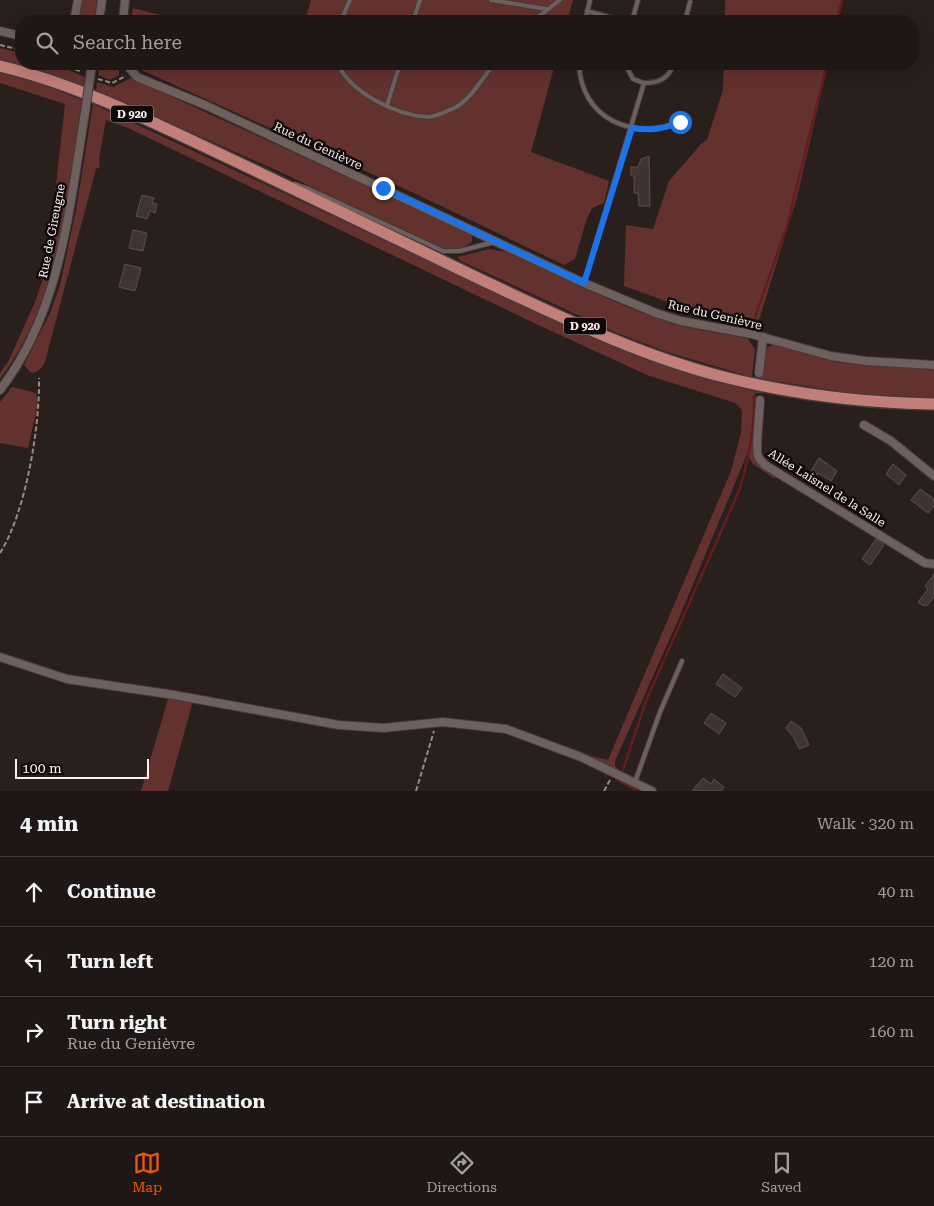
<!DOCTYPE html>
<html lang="en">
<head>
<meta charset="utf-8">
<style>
  body { margin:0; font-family:"Roboto Serif",serif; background:#27201f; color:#f1f3f6 }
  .scale { position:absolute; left:15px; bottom:12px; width:134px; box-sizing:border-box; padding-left:5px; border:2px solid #f9f1f0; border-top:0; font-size:14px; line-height:18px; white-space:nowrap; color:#f9f1f0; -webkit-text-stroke:4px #0f0a09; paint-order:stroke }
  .stop { position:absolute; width:15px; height:15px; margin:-11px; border:4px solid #1a73e8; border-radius:50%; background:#fff }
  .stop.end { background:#1a73e8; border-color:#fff; box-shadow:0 1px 5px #0008 }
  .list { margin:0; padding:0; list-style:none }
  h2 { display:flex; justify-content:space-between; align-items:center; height:65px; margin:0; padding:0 20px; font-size:21px }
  h2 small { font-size:16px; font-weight:400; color:#a19fa1 }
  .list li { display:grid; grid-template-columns:32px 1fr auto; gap:15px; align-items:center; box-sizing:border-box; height:70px; padding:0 20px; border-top:1px solid #3c3635 }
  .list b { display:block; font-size:19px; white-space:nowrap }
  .list p { margin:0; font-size:16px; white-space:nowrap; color:#a19fa1 }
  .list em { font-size:16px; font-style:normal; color:#a19fa1 }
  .icon { flex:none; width:28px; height:28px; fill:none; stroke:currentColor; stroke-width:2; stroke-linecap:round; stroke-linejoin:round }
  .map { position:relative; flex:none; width:934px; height:791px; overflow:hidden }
  .search { position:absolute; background:#1f1716; box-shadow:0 5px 20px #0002; left:15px; right:15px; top:15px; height:55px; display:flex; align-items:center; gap:12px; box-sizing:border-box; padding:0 18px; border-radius:20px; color:#a19fa1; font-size:19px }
  .sheet { height:345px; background:#1f1716 }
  nav { display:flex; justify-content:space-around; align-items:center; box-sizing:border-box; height:70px; border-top:1px solid #3c3635; background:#1f1716; font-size:14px; color:#a19fa1 }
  nav a { display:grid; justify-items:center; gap:2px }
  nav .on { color:#ea580c }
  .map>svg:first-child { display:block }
</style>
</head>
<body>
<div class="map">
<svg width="934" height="791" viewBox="0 0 934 791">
  <rect width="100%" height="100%" fill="#291f1d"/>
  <!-- green -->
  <g fill="#64322e">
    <path d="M82,0H97L94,21H78Z"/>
    <path d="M311,0H573L567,21H305Z"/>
    <path d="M725,0H843L838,21H725Z"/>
    <path d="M133,8L184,21H131Z"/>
    <path d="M0,48L21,53V64H54L85,77L84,86L43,71L0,59Z"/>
    <path d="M100,64H115L119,69V75L110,80L98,75Z"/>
    <path d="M135,64H555L531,152L609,181L604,203L592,208L586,221L575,259L564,265L416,194L137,68Z"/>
    <path d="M724,64H828L797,197L759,320L674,304L624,286L626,225L653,229L669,181L702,143L707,140L723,90Z"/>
    <path d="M0,72L26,78L82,100C67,194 60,301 0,379V373L9,360L35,302L47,267L65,104L0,83Z"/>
    <path d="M131,78L472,234V242L462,248H442L276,170L96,91L97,82L113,87Z"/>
    <path d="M93,104L594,338C647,360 700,376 755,391L757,418L753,454L758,464L776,476L775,479L753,464L747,454L679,618L615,761V766L620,771L586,755L608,760L731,471L741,433L742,410L735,403L647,375L534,323L128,128L106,120L99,159L100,167L96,169L46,358C44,367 39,372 31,373L24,365L50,313L60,285L76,210Z"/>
    <path d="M489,249L507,252C559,275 611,303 665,321C693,331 721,332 748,339L755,349L752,377L667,352L617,333L461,261L457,257Z"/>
    <path d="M773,345L836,362L934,370V399L857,394L762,379L766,348Z"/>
    <path d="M12,387L36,393L38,404L28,448L0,443V402Z"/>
    <path d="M168,699L193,701L168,791H141Z"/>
  </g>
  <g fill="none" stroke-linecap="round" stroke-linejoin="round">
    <!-- stream -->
    <g stroke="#631d1c" stroke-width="2.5">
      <path d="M837,21L842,0"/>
      <path d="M755,317L787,226L827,64"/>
      <path d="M623,770L646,701L739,491C749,459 755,429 754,396"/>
      <path d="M620,781L637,791"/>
    </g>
  </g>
  <!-- building -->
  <g fill="#3f3432" stroke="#5b4f4e">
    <path d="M649,156L650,206H639L638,193H634V176H631V167H638L641,159Z"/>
    <path d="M142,195L154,198L152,203L157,204L155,213L150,211L147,219L136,216Z"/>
    <path d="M133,230L147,233L143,251L129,248Z"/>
    <path d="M125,264L141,268L135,291L119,287Z"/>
    <path d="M819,458L837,471L831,481L818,473L817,475L811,471Z"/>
    <path d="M893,464L906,475L899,485L886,474Z"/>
    <path d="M920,489L934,499V506L928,513L911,500Z"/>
    <path d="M876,539L884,545L870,565L862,559Z"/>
    <path d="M934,574V597L927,606L925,604L924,606L918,602L928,589L925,586Z"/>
    <path d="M723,674L742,688L735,697L716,684Z"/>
    <path d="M711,713L726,723L719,734L704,723Z"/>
    <path d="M791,721L801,728L809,745L799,749L794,738L786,728Z"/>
    <path d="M703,778L711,784L714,779L724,787L721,791H692Z"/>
  </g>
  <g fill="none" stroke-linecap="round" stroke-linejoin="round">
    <!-- street-tunnel -->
    <path stroke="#483e3d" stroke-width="8" stroke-dasharray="8 4" stroke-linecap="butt" d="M759,373L760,400"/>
    <!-- lane casing -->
    <g stroke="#453b3b" stroke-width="6">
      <g id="lane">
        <path d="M491,0L546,9"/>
        <path d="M587,11L623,21"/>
        <path d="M341,21L350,0"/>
        <path d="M413,21L420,0"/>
        <path d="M533,21L560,0"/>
        <path d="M585,21L590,0"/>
        <path d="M632,21L638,0"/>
        <path d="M685,21L690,2"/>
        <path d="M338,64C351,93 396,115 427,117C436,117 448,111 456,107C471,99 483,77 494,64"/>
        <path d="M579,64C581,119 633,141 680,122"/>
        <path d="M625,64L633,79L644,83"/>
        <path d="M387,105L400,64"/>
        <path d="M294,184L309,189L443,251H460L494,242"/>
        <path d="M584,283L644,83C659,83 668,79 674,64"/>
        <path d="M635,782L660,712L682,661"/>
      </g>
    </g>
    <!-- street casing -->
    <g stroke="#453b3b" stroke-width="10">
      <g id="street">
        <path d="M74,21L78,0"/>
        <path d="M99,21L102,0"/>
        <path d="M123,21L125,0"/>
        <path d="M0,31L21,36"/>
        <path d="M126,64L137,77L205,105L584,283L656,313L681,321L751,334L831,356L866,361L934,365"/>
        <path d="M759,373L763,337"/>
        <path d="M0,390C61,311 69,209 85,113"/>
        <path d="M760,400C760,411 755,450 758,456C759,460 763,462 765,465L925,563L934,564"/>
        <path d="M864,425L891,441L934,476"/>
        <path d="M0,657L67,679L174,695L339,725L383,728L443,722L506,729L581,757L652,791"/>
      </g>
    </g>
    <!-- primary casing -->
    <g stroke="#453b3b" stroke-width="14">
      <path id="primary" d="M0,66C81,85 158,125 233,160C316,200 399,240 482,280C559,316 638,355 720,376C790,394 862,403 934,404"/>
    </g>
    <!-- path -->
    <g stroke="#958c8a" stroke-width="2" stroke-dasharray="5 2.5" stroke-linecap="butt">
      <path d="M0,45L21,50"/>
      <path d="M61,64L82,72"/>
      <path d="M98,79L112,83L126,76"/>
      <path d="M0,553C26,512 40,426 39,378"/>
      <path d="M416,791L434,731"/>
      <path d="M604,791L610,780"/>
    </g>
    <!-- lane -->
    <use href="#lane" stroke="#6d605e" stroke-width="4"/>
    <!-- street -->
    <use href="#street" stroke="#6d605e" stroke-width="8"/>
    <!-- primary -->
    <use href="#primary" stroke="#c27f79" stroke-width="11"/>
    <!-- street-bridge casing -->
    <g stroke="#453b3b" stroke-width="10" stroke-linecap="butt">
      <path id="street-bridge" d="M85,113L92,64"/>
    </g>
    <!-- street-bridge -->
    <use href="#street-bridge" stroke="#6d605e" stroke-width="8"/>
  </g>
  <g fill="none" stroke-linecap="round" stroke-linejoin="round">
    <!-- route -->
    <path stroke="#1a73e8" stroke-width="6" d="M383,188L584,283L632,128C650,131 663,129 680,122"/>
  </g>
  <g text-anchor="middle" stroke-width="5" stroke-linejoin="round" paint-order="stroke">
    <!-- shield labels -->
    <g fill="#0f0a09" stroke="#b3acab" stroke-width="1">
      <rect x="111" y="105.5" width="42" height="17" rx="4"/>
      <rect x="564" y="317.5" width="42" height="17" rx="4"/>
    </g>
    <g font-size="11" font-weight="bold" fill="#f9f1f0">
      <text x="132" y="118">D 920</text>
      <text x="585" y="330">D 920</text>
    </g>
    <!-- street labels -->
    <g font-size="12" fill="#f9f1f0" stroke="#0f0a09">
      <text transform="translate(318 146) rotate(25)" y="4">Rue du Genièvre</text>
      <text transform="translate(52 231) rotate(-79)" y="4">Rue de Gireugne</text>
      <text transform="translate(715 315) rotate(13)" y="4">Rue du Genièvre</text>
      <text transform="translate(827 488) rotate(32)" y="4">Allée Laisnel de la Salle</text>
    </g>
  </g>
</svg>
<div class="scale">100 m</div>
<div class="stop" style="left:680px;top:122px"></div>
<div class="stop end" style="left:383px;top:188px"></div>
<div class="search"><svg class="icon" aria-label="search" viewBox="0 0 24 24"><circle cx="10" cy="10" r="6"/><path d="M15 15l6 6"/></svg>Search here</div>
</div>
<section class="sheet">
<h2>4 min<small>Walk · 320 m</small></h2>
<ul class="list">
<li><svg class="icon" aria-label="ahead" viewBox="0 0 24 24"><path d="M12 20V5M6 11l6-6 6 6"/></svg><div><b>Continue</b></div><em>40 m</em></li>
<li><svg class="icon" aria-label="left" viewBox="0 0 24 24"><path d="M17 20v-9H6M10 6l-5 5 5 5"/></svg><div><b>Turn left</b></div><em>120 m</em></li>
<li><svg class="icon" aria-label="right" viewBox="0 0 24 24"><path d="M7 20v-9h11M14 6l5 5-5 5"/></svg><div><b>Turn right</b><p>Rue du Genièvre</p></div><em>160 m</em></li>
<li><svg class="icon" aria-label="arrive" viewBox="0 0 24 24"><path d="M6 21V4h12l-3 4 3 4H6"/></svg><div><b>Arrive at destination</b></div></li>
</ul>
</section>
<nav>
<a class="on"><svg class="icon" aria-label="map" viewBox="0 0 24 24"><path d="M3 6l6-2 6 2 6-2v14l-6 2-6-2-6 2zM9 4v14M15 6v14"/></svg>Map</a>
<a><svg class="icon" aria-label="directions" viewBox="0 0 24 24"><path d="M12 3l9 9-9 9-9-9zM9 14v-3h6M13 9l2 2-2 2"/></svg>Directions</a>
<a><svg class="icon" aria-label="saved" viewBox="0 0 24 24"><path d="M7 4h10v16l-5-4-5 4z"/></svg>Saved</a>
</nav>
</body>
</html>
